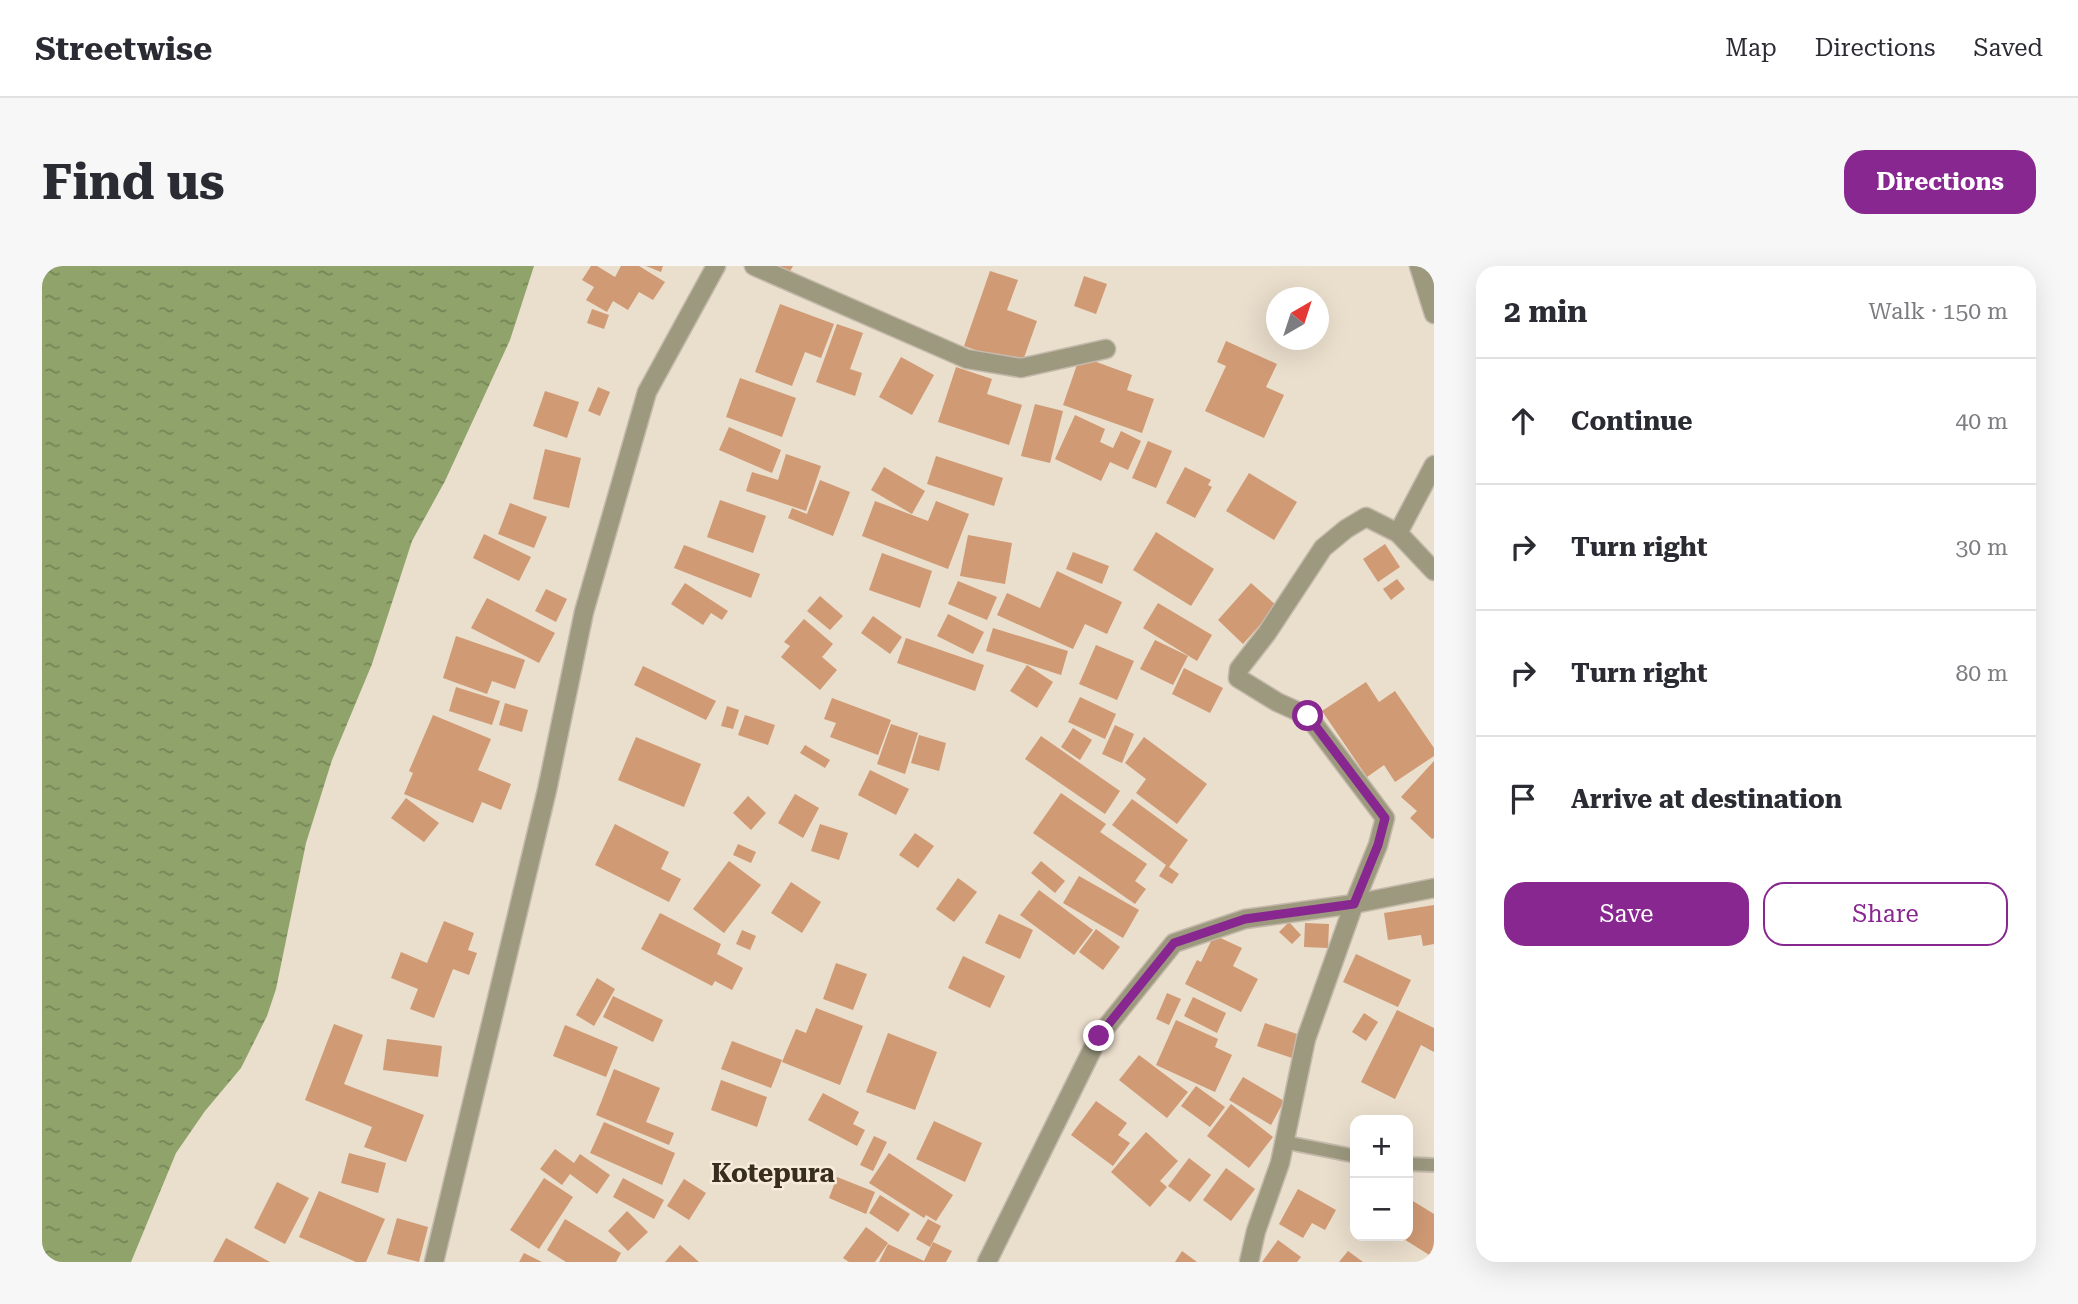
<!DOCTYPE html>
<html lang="en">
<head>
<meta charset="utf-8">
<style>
  body { margin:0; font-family:"Roboto Serif",serif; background:#f7f7f7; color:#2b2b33 }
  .controls { position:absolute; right:21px; bottom:21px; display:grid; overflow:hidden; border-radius:14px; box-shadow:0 7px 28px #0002 }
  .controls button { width:63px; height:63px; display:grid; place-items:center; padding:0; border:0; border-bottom:2px solid #e1e1e2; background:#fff; color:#2b2b33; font:35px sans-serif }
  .compass { position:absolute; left:1224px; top:21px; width:63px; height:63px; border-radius:50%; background:#fff; box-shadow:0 7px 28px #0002; rotate:39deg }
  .stop { position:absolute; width:21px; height:21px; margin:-16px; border:5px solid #882790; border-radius:50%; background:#fff }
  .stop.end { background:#882790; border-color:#fff; box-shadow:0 2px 7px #0008 }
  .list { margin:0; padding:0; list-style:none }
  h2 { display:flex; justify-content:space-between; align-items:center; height:91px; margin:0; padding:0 28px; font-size:30px }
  h2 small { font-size:23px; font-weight:400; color:#7c7c81 }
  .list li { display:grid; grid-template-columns:46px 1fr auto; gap:21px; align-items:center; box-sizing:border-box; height:126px; padding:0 28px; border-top:2px solid #e1e1e2 }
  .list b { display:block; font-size:26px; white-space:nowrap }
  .list em { font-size:23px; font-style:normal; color:#7c7c81 }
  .actions { display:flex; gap:14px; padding:21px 28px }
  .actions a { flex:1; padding:16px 0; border:2px solid #882790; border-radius:21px; text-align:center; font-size:24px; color:#882790 }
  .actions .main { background:#882790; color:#fff }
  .icon { flex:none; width:38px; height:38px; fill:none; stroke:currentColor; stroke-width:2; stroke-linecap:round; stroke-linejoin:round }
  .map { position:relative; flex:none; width:1392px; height:996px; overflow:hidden; border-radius:21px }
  header { display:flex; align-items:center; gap:42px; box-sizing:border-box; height:98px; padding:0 35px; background:#fff; border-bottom:2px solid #e1e1e2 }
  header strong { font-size:33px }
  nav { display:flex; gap:38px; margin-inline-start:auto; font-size:24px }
  .intro { display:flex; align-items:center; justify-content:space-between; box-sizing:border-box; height:168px; padding:0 42px }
  h1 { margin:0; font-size:49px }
  .button { padding:18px 32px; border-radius:21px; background:#882790; color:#fff; font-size:24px; font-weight:700 }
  main { display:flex; gap:42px; padding:0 42px }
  aside { flex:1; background:#fff; border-radius:21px; box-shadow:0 7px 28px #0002 }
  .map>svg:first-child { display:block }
</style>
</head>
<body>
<header>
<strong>Streetwise</strong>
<nav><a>Map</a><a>Directions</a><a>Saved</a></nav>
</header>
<div class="intro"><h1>Find us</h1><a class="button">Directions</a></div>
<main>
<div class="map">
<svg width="1392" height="996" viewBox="0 0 1392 996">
  <defs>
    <pattern id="water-ripples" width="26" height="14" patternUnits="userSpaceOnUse" patternTransform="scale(1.75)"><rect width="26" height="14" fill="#8fa36a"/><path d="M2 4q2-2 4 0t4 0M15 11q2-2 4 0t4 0" fill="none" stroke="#758557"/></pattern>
  </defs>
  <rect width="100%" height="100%" fill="#eadecc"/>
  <!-- water -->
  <path fill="url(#water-ripples)" d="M0,0H492L468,74L403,215L370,275L330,398L290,494L264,577L234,723L225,750L199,802L163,845L134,887L89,996H0Z"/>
  <!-- building -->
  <g fill="#d09a75">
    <path d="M549,0H555L573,11L579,0H597L623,16L611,34L597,26L586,44L571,35L565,46L544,34L552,21L540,14Z"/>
    <path d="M604,0H621L619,6Z"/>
    <path d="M730,0H751L746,9Z"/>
    <path d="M948,5L976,14L965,44L995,55L979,100L922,80Z"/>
    <path d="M1042,10L1065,18L1054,48L1032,40Z"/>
    <path d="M738,38L792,58L779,92L763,86L750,120L713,106Z"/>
    <path d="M550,43L567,49L562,63L545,57Z"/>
    <path d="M795,58L821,67L808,103L820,107L813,130L774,116Z"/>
    <path d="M1184,75L1235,98L1224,121L1242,129L1222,172L1163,145L1184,100L1175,96Z"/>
    <path d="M1038,90L1090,109L1085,124L1112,133L1100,167L1021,139Z"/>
    <path d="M859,91L892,109L870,149L837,131Z"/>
    <path d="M914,101L950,113L945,128L980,139L967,179L896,156Z"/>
    <path d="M698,112L754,132L740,171L684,151Z"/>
    <path d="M556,121L568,126L558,150L546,145Z"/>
    <path d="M503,125L537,136L525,172L491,160Z"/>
    <path d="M993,138L1021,145L1008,197L979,190Z"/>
    <path d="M1033,149L1063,163L1058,176L1071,182L1079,165L1099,175L1086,204L1068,196L1059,215L1013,193Z"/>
    <path d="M687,161L739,184L730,207L677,184Z"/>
    <path d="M1106,175L1130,185L1114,222L1090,212Z"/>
    <path d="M503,183L539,192L527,242L491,233Z"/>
    <path d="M744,188L779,200L764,245L704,225L710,206L736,214Z"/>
    <path d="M894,190L961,212L952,240L885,218Z"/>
    <path d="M842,201L883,225L870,248L829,224Z"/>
    <path d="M1143,201L1169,214L1166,219L1170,221L1153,252L1124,237Z"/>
    <path d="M1207,207L1255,236L1232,274L1184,245Z"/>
    <path d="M778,214L808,226L791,270L746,252L750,242L765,248Z"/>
    <path d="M678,234L724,250L711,287L665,271Z"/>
    <path d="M833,235L886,255L894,235L927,248L906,303L820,270Z"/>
    <path d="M468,237L505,251L492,282L456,268Z"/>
    <path d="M1114,266L1172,303L1149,340L1091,304Z"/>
    <path d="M442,268L489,291L477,315L431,292Z"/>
    <path d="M926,269L970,277L963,318L918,310Z"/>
    <path d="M1343,278L1358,301L1336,316L1321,293Z"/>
    <path d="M642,279L718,308L709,332L632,302Z"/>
    <path d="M1031,286L1067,300L1060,318L1024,303Z"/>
    <path d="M840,287L890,305L878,342L827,324Z"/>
    <path d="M1015,305L1080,336L1065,368L1043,358L1031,383L955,349L965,327L998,342Z"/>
    <path d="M1355,313L1363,323L1349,334L1341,323Z"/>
    <path d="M916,315L955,331L945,354L906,338Z"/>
    <path d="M643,317L686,345L680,354L669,347L661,359L629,338Z"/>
    <path d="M1209,317L1235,340L1201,378L1176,354Z"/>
    <path d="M504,323L525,333L514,356L493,345Z"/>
    <path d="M778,330L801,350L788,364L765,345Z"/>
    <path d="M445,332L513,367L497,397L429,362Z"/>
    <path d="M1116,337L1170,369L1155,395L1101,362Z"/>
    <path d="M906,348L942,366L931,388L895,370Z"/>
    <path d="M831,350L860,371L848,388L819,367Z"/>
    <path d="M762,353L791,378L780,391L795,404L778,424L739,391L748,380L742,376Z"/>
    <path d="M951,362L1026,385L1019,409L944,385Z"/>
    <path d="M414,370L483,394L473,423L450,415L445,428L401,412Z"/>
    <path d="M864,372L942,399L933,425L855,397Z"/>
    <path d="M1113,374L1146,390L1131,419L1098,403Z"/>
    <path d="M1054,379L1092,395L1075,434L1037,418Z"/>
    <path d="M985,399L1011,416L995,442L968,425Z"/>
    <path d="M601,400L674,435L664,454L592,419Z"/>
    <path d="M1142,402L1181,422L1168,447L1130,428Z"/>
    <path d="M1324,416L1337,436L1353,425L1392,482V490L1353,516L1342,499L1325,511L1280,445Z"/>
    <path d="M414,421L458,435L450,459L407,445Z"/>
    <path d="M1038,431L1074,448L1063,473L1026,456Z"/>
    <path d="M790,432L849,454L836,489L788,471L794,457L782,453Z"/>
    <path d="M463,437L486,444L480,466L457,459Z"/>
    <path d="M685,440L697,444L691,463L679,460Z"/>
    <path d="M391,449L449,473L436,504L469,518L459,544L440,536L431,557L362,528L371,507L367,505Z"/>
    <path d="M703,449L733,459L726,479L696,469Z"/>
    <path d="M849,458L876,467L863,508L835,498Z"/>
    <path d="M1073,459L1092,468L1080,497L1060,488Z"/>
    <path d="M1031,462L1050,474L1038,494L1019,481Z"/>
    <path d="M877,469L904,477L897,505L869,497Z"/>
    <path d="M999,470L1078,525L1063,548L983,493Z"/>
    <path d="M594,471L659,498L642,541L576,514Z"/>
    <path d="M1102,471L1165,518L1135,558L1094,527L1104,513L1083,497Z"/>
    <path d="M763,479L788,494L783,502L758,487Z"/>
    <path d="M1392,495V572L1390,573L1368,552L1375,545L1359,531Z"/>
    <path d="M828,504L867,523L854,549L816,529Z"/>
    <path d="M1019,527L1064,558L1058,566L1105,598L1093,615L1104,623L1093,638L991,567Z"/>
    <path d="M753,528L777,542L761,572L736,557Z"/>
    <path d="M706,530L724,547L709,564L691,547Z"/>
    <path d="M364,532L397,557L382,576L349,552Z"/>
    <path d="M1090,533L1146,574L1127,601L1137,608L1130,618L1117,610L1124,599L1070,559Z"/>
    <path d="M573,558L627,586L619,603L639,613L627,636L553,599Z"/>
    <path d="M778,558L806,567L797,594L769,585Z"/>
    <path d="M873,567L892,580L876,602L857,589Z"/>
    <path d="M696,578L714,586L709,597L691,589Z"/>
    <path d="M687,595L719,619L682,667L651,643Z"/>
    <path d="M999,595L1023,615L1013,627L989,607Z"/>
    <path d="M1037,610L1097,644L1081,672L1021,637Z"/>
    <path d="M916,612L935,626L912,656L894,643Z"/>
    <path d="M749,616L779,636L760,667L729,647Z"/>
    <path d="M997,624L1051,664L1032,689L978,649Z"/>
    <path d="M1392,639V678L1381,680L1379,669L1346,674L1342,647Z"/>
    <path d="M618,647L679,678L675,688L701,702L690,724L673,715L670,720L599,683Z"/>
    <path d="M957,648L991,664L978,693L943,677Z"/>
    <path d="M402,655L432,667L426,684L435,687L427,709L411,703L392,752L368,743L376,723L349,712L359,686L385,697Z"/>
    <path d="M1247,656L1259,669L1250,678L1237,666Z"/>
    <path d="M1263,657L1287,658L1286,682L1262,681Z"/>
    <path d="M1054,663L1078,681L1061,704L1037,686Z"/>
    <path d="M700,664L714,670L708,684L694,678Z"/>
    <path d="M1172,669L1200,682L1191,700L1216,713L1199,746L1143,718L1155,694L1159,696Z"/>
    <path d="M1314,688L1369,714L1356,741L1301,716Z"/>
    <path d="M921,690L963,710L948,742L906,722Z"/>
    <path d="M794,697L825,708L811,744L781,733Z"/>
    <path d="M555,712L573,723L552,760L534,749Z"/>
    <path d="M1125,727L1139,733L1127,759L1114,753Z"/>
    <path d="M571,730L621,754L611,776L561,751Z"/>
    <path d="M1151,731L1184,747L1175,767L1142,750Z"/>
    <path d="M774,742L821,760L798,819L740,796L754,763L764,767Z"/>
    <path d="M1355,744L1392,762V786L1379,779L1353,833L1319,816Z"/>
    <path d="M1322,747L1336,756L1324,775L1310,766Z"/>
    <path d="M1134,754L1176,773L1173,781L1190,789L1173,826L1114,799Z"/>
    <path d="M1223,757L1258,769L1250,792L1215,780Z"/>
    <path d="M292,758L321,769L302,818L382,849L364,896L322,881L330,861L263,834Z"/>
    <path d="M523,759L576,781L564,811L511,790Z"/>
    <path d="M846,767L895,786L873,844L824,826Z"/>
    <path d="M345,773L400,780L396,811L341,804Z"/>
    <path d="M690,775L740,794L729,822L679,803Z"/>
    <path d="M1097,789L1146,826L1125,852L1077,814Z"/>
    <path d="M572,803L618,822L604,856L632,867L627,879L554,849Z"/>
    <path d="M1201,811L1242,835L1229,859L1187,834Z"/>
    <path d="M679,814L725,831L715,861L669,844Z"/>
    <path d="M1154,820L1183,841L1168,861L1139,840Z"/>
    <path d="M781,827L817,846L811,858L823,864L815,880L766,854Z"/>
    <path d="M1054,835L1085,857L1076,869L1088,877L1071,900L1029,869Z"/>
    <path d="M1189,838L1231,871L1207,902L1165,870Z"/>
    <path d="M892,855L940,877L923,916L874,893Z"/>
    <path d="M562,856L633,887L620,919L548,887Z"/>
    <path d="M1104,866L1136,895L1118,915L1125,921L1108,941L1069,906Z"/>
    <path d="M832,870L845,876L831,905L818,899Z"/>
    <path d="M513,883L532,897L538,888L568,909L555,928L528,908L520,919L498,903Z"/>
    <path d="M307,887L344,897L336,927L299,917Z"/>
    <path d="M847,887L911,929L894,955L884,949L882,952L827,917Z"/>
    <path d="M1147,892L1169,909L1148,936L1126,920Z"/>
    <path d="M1184,902L1213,923L1189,955L1161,934Z"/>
    <path d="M795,911L833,926L824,948L787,932Z"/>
    <path d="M502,912L531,931L497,983L468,964Z"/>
    <path d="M581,912L622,934L612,953L571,931Z"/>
    <path d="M642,913L664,927L647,954L625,940Z"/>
    <path d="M235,916L267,932L243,978L212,962Z"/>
    <path d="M1256,923L1294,944L1283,964L1270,957L1261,972L1237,958Z"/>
    <path d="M277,925L343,953L324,996H314L257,971Z"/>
    <path d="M838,929L868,948L856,966L827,947Z"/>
    <path d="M1366,932L1392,948V992L1357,970H1366Z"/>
    <path d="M585,945L606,966L586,985L566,965Z"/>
    <path d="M355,952L386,961L377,996L345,988Z"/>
    <path d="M523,953L579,987L574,996H524L505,984Z"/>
    <path d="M886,953L899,960L888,981L874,973Z"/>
    <path d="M824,961L846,977L833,996H807L801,992Z"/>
    <path d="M184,972L228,996H171Z"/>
    <path d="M1236,974L1259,991L1255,996H1220Z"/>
    <path d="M891,976L910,985L904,996H837L846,978L882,995Z"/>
    <path d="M638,979L657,996H623Z"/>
    <path d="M1140,985L1155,996H1133Z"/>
    <path d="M1306,985L1321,996H1297Z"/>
    <path d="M482,987L500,996H477Z"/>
  </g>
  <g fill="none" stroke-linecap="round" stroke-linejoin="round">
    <!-- service casing -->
    <g stroke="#c4b9aa" stroke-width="16">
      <g id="service">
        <path d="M1242,876L1313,890"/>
        <path d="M1366,898L1392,899"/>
      </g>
    </g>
    <!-- minor casing -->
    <g stroke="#c4b9aa" stroke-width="21">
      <g id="minor">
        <path d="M712,0L925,93L979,102L1064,83"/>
        <path d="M1377,0L1392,48"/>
        <path d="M1356,267L1392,199"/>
        <path d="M392,996L505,524L542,346L605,126L674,0"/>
        <path d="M945,996L1057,770L1132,677L1203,653L1312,638L1392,622"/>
        <path d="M1207,996L1214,965L1238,897L1264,773L1312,638L1336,579L1343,552L1266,450L1235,436L1196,412L1197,403L1225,367L1281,282L1304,263L1324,251L1356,267L1392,305"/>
      </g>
    </g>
    <!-- service -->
    <use href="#service" stroke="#9c997f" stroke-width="12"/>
    <!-- minor -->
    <use href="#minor" stroke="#9c997f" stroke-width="18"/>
  </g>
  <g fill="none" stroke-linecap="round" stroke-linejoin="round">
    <!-- route -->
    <path stroke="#882790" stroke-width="9" d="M1057,770L1132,677L1203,653L1312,638L1336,579L1343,552L1266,450"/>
  </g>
  <g text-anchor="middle" stroke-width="5" stroke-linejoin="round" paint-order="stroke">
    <!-- quarter labels -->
    <g font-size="26" font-weight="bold" fill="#372e20" stroke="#f7ebd9">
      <text x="731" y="916">Kotepura</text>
    </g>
  </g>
</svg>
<div class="controls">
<button>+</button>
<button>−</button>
</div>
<svg class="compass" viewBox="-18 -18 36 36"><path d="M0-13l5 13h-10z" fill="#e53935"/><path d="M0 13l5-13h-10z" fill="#7c7c81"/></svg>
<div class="stop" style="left:1266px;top:450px"></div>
<div class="stop end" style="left:1057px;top:770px"></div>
</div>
<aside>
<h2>2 min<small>Walk · 150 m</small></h2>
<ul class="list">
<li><svg class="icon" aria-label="ahead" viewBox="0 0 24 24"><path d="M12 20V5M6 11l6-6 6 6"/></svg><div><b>Continue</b></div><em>40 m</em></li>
<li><svg class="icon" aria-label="right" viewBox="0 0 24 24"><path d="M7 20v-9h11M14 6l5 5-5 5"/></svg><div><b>Turn right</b></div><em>30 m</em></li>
<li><svg class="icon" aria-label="right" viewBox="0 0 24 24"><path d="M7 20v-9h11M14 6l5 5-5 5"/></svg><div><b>Turn right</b></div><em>80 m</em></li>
<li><svg class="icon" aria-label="arrive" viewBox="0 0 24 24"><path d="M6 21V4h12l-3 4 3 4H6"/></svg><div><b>Arrive at destination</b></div></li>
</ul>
<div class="actions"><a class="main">Save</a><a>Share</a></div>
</aside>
</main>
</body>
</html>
